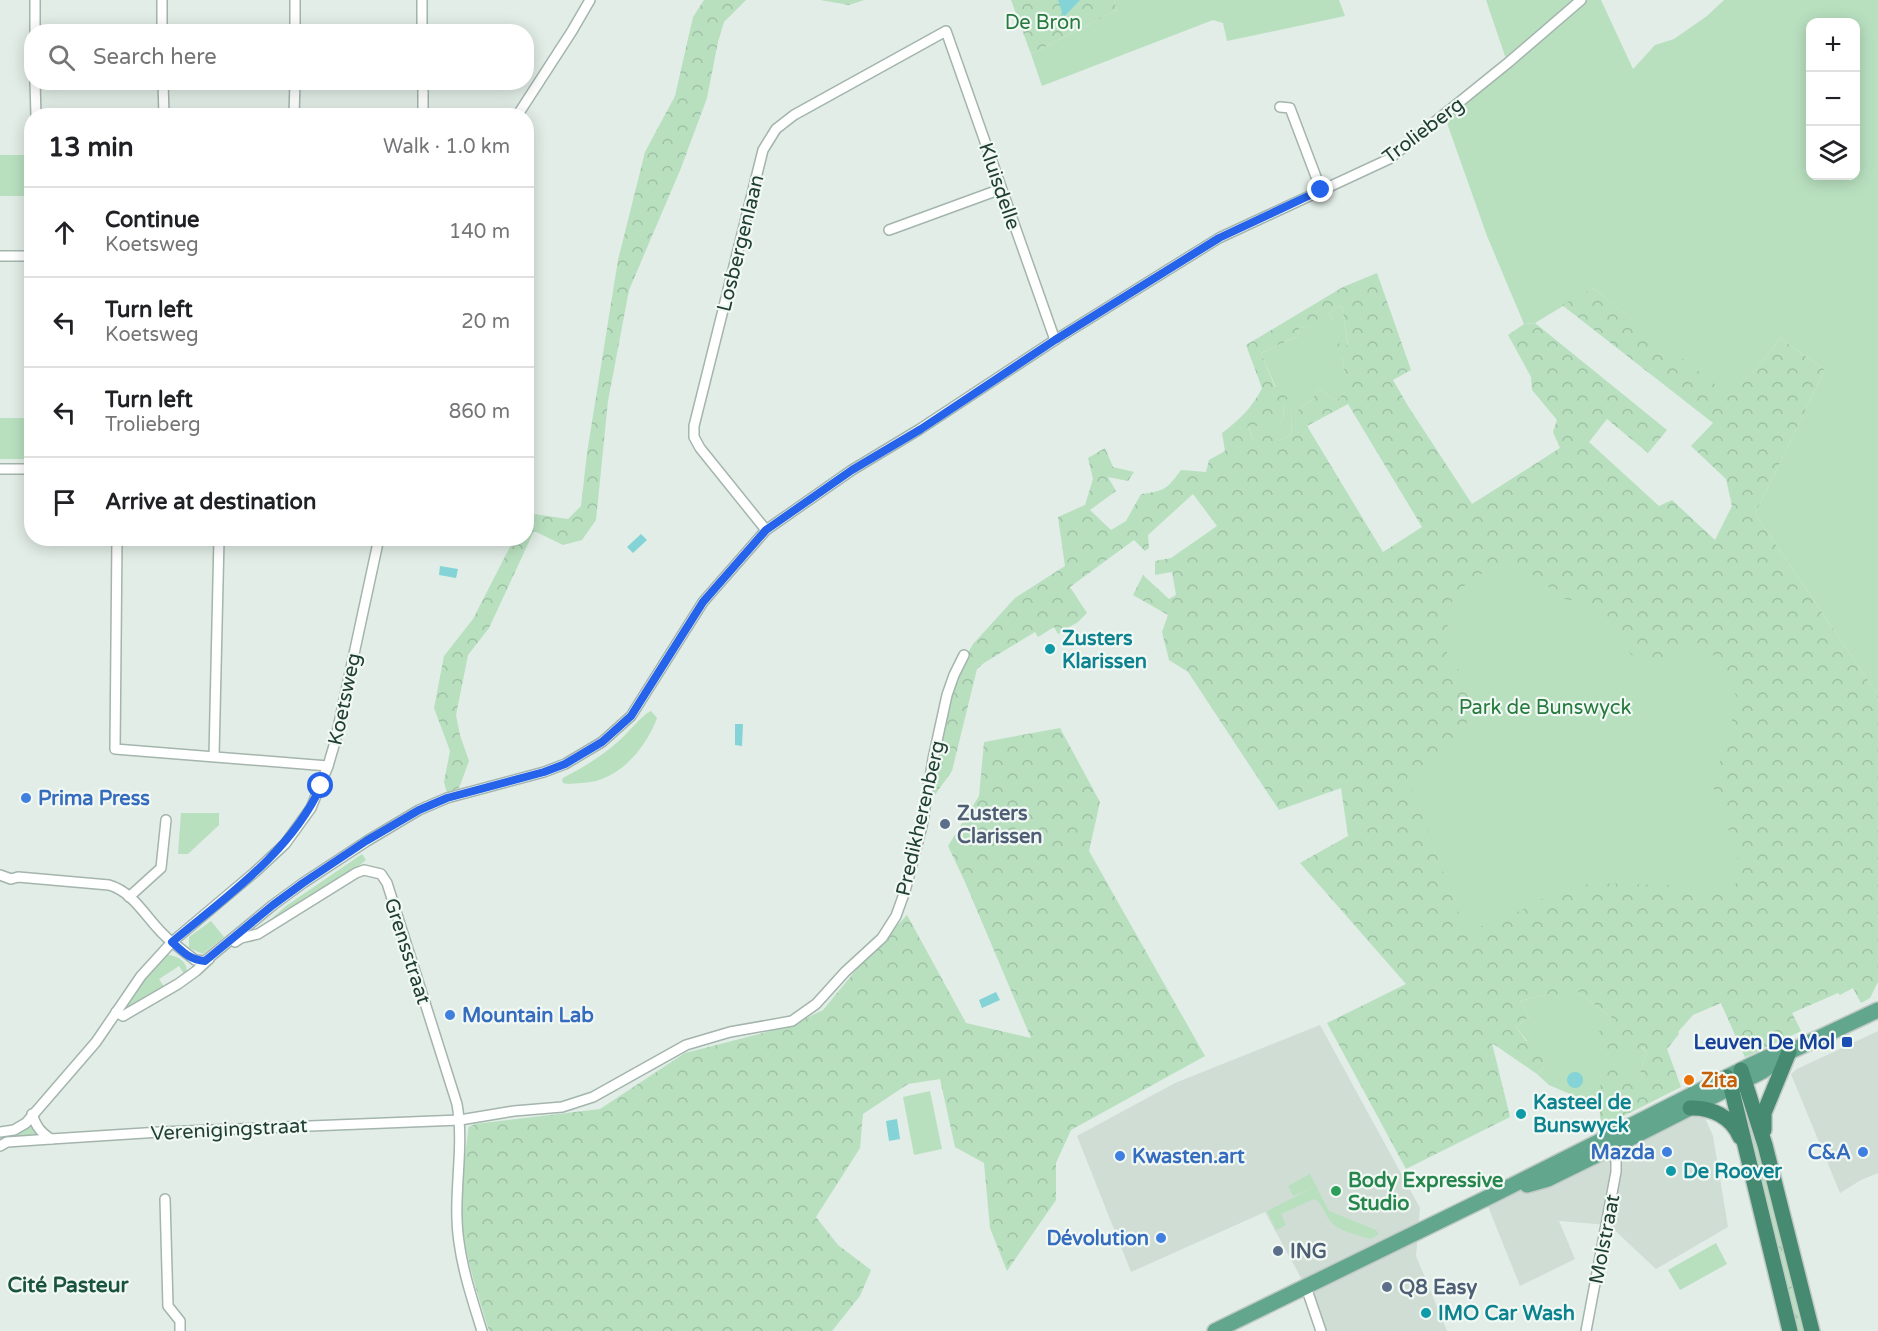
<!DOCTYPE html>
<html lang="en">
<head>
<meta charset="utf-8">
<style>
  body { margin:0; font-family:"Varela Round",sans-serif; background:#f6f6f6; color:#202124 }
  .controls { position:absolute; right:18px; top:18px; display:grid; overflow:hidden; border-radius:12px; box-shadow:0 3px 15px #0003 }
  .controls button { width:54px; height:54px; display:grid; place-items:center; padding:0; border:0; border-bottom:2px solid #e0e0e0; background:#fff; color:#202124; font:30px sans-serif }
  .stop { position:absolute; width:18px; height:18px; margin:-14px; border:4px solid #2563eb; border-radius:50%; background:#fff }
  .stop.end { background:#2563eb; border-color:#fff; box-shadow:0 2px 6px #0008 }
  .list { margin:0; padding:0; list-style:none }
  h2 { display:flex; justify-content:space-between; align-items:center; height:78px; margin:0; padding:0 24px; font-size:26px }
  h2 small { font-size:20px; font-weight:400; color:#757577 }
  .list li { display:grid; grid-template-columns:39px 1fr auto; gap:18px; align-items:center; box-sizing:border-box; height:90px; padding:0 24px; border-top:2px solid #e0e0e0 }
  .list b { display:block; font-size:22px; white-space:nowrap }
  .list p { margin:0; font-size:20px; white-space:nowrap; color:#757577 }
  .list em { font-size:20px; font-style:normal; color:#757577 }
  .icon { flex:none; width:33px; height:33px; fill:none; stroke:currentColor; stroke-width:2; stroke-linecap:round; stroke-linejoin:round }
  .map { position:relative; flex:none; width:1878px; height:1331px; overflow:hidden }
  .search { position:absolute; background:#fff; box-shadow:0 3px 15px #0003; left:24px; top:24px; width:510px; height:66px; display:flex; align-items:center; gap:15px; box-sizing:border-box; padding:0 21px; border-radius:24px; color:#757577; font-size:22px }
  .panel { position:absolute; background:#fff; box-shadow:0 3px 15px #0003; left:24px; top:108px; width:510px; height:438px; border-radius:24px }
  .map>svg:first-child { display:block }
</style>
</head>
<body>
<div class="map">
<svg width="1878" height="1331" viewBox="0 0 1878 1331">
  <defs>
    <pattern id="forest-crowns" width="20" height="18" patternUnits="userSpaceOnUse" patternTransform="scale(1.5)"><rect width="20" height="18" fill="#b8e0bf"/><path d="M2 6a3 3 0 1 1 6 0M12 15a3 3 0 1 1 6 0" fill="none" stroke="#9ec1a5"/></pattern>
  </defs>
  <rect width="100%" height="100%" fill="#e1ede6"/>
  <!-- built -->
  <g fill="#cfddd5">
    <path d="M1320,1025L1420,1208L1416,1256L1447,1331H1321L1306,1287L1265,1212L1131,1272L1077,1136L1175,1083Z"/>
    <path d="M1878,1031V1173L1861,1180L1840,1193L1791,1074L1797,1069Z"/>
    <path d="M1694,1093L1713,1136L1728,1227L1656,1269L1609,1225L1559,1221L1575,1259L1520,1286L1485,1199Z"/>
  </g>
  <!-- green -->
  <g fill="#b8e0bf" fill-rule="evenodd">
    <path d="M1114,0H1339L1345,16L1227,41L1223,23L1213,20L1042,86L1031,54L1117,10Z"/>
    <path d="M1486,0H1601L1633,69L1655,45L1674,39L1707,16L1724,0H1878V695L1755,514L1825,370L1780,338C1766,358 1748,382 1726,394L1593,288L1535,323L1524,324L1487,236L1447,123L1449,118L1511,66L1505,56ZM1810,22H1856V176H1810Z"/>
    <rect x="0" y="155" width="31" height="41"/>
    <path d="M1342,306L1348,347L1337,356L1342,357L1345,374L1352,379L1345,392L1336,401L1319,388L1311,401L1291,415L1292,434L1279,441L1253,440L1248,425L1277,426L1284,417L1283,404L1261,353L1298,336L1299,328L1334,321L1329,314L1334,308Z"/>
    <path d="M0,418H28L30,459H0Z"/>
    <path d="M1568,443L1725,557L1878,982L1862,957L1785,1000L1801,1031L1745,1057L1721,1003L1463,950L1397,838L1426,531L1479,501Z"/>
    <path d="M651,711L657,718C647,745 625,773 596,781C587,783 577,783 568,784L563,783L562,780L563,778C584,767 602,756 620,740C628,733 642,715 651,711Z"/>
    <path d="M181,813H219V825L188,854H178Z"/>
    <path d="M362,854L366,860L352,871L262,927L286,906Z"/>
    <path d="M211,921L224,937L203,954L189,948V937Z"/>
    <path d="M166,955C177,955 187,961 187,972L184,974L179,966L159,979L164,987L122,1011L121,1010L139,983Z"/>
    <path d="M1578,992L1612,1018L1647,1053L1640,1073L1647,1083L1640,1089L1635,1082L1599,1096L1600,1107L1549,1085L1537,1074L1546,1065L1516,1027L1529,1017L1520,1001L1551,994Z"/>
    <path d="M930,1091L942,1149L914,1155L903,1097Z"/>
    <path d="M1747,1101L1782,1234L1773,1236L1740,1105Z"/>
    <path d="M32,1114L51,1139L0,1146V1132L14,1130Z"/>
    <path d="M1310,1174L1329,1211L1376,1230L1379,1234L1371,1239C1359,1236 1344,1232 1334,1225C1325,1218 1324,1203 1314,1199L1281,1214L1286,1225L1276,1230L1267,1211L1312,1188L1293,1196L1288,1186Z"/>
    <path d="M1716,1243L1727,1264L1680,1290L1668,1270Z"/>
  </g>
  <!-- forest -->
  <g fill="url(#forest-crowns)" fill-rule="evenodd">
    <path d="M704,0H746L724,22L718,42L707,98L681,168L629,290L608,401L596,520L582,540L563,545L534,531L489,628L468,655L456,715L460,735L469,761L459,788L447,793L444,782L450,751L434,708L444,656L473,619L514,539L526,538L527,513L568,519L581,506L587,453L618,260L645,152L675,96L693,17Z"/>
    <path d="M820,0H864L849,5Z"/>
    <path d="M1011,0H1114L1117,10L1031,54Z"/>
    <path d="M1377,273L1411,370L1393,380L1408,406L1472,504L1560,448L1553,432L1557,420L1532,390L1531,377L1508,335L1524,324L1535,323L1667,430L1648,453L1607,419L1589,442L1659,506L1672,500L1715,540L1732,506L1726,479L1691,446L1713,423L1562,305L1593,288L1726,393C1748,382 1766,358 1780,338L1825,370L1755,514L1878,695V982L1870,998L1861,1003L1853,988L1840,995L1838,993L1792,1013L1801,1031L1745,1057L1721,1003L1693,1015L1678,1032L1679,1034L1667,1049L1681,1087L1604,1126C1599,1119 1600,1116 1600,1108C1600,1089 1597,1077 1616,1065L1630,1069L1640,1088L1646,1083L1640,1073L1647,1053L1642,1047L1615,1061L1595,1036L1612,1018L1578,992L1562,1004L1551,994L1520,1001L1529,1017L1516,1027L1526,1041L1536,1042L1546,1056V1065L1537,1074L1492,1043L1510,1117L1406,1169L1327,1023L1406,984L1300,863L1348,836L1341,788L1279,810L1188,672L1169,660L1162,632L1168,615L1133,595L1143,575L1169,599L1176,595L1172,572L1155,575V561L1171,558L1217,526L1193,494L1148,535L1149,548L1145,551L1134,540L1070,587L1087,613L1078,622L1058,634L1054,627L1038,637L1035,632L984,663L977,669L952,771L932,799L941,736L957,672L973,644L1015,598L1065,566L1058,517L1085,505L1093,479L1088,458L1105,448L1113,467L1134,472L1128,481L1108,477L1116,491L1090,510L1111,530L1126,521L1141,494C1165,491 1167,489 1181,470L1206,472L1209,460L1225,451L1222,433C1238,421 1253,407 1262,388L1246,345L1343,287ZM1342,306L1348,346L1337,343L1336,356L1342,357L1345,374L1351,379L1345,392L1336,401L1319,388L1311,401L1291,415L1292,434L1279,441L1269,434L1253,440L1248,426H1277L1284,417L1283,404L1289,397L1287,382L1275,387L1261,353L1298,336L1299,328L1310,326L1321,331L1334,321L1329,314L1334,308ZM1348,404L1422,527L1383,552L1307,426ZM1519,564L1564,599L1587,603L1605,616L1616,637L1635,659L1652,667L1671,661L1684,649L1697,643L1710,649L1738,699L1713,786L1737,854L1739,881L1722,893L1685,891L1672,885L1590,883L1546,897L1516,913L1466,932L1407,777C1425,766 1461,743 1467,722C1471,709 1469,693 1469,679L1446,659L1449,638L1446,613L1457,591L1487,570Z"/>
    <path d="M1060,728L1100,802L1089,851L1205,1056L1071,1130L1056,1163V1200L1007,1271L990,1228L984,1163L955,1147L940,1079L908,1084L863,1114L860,1148L816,1217L838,1245L871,1270L860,1296L832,1331H489C476,1289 461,1245 461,1200C461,1177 466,1154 468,1131L469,1127L475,1124L600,1109L685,1053L790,1026L823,1010L861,964L907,915L966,1023L1031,1038L965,882L948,846L979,796L984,742Z"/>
    <path d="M1782,1234L1805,1331H1795L1773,1236Z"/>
  </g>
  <!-- water -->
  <g fill="#84d3d7">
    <path d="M1058,0H1080L1060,21L1062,12Z"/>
    <path d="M641,534L647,540L633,553L627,547Z"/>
    <path d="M440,566L458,569L456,578L439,575Z"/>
    <path d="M735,724H743L742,746L735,745Z"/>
    <path d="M996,992L1000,1000L982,1008L979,1000Z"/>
    <circle cx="1575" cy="1080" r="8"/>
    <path d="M897,1119L900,1139L889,1141L886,1121Z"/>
  </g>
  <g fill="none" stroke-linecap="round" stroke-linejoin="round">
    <!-- minor casing -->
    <g stroke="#a3b5ad" stroke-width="12">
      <g id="minor">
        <path d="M35,0V32"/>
        <path d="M162,0V32"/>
        <path d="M422,0V32"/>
        <path d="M295,32V0"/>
        <path d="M35,82L36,116"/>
        <path d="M163,82L164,116"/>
        <path d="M423,82V116"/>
        <path d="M1280,107L1290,108L1321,190"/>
        <path d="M163,115L197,116"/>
        <path d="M294,116L295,82"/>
        <path d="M517,116L572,31L590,0"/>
        <path d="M889,230L1001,189"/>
        <path d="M0,256H32"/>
        <path d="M0,469H32"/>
        <path d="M766,530L700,448L694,437V426L763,150L776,129L794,115L946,31L1055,340"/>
        <path d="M117,538L115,749L328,766"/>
        <path d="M214,756L219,538"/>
        <path d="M0,875L11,879L18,877L109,885C137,893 149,925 172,942L141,976L96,1042L26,1123L14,1130L0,1132"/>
        <path d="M129,897L161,868L166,820"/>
        <path d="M235,942L241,938L258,934L356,873L364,870L381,874L387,883L457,1104C465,1149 452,1196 459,1242C463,1272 473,1302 482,1331"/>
        <path d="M205,961L273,905L303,883L367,841L419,810L447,798L544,772L565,764L602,742L631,716L703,602L766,530L852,470L920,429L1055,340L1219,238L1389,159L1509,62L1581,0"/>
        <path d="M205,961L195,960L172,942L255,872L285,844L311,808L328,766L335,742L379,538"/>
        <path d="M116,1012L123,1016L178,984L196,971L209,959"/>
        <path d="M32,1114C36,1126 40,1132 51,1139"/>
        <path d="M0,1146L7,1142L51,1139L160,1132L460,1120L514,1111L562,1107L593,1097L686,1045L730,1032L792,1021L816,1004L845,972L882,938L896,916L905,891L922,826L933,759L947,695L954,675L964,655"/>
        <path d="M165,1199L168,1306L180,1321V1331"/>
        <path d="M1306,1287L1321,1331"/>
        <path d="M1586,1331L1616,1172V1161L1611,1148"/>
      </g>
    </g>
    <!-- primary casing -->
    <g stroke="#c1c9c6" stroke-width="18">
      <g id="primary">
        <path d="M1527,1185L1548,1179L1611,1148L1763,1071L1789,1052L1878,1010"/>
        <path d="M1215,1331L1497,1193L1753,1064L1768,1057L1789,1052"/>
      </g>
    </g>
    <!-- trunk casing -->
    <g stroke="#c1c9c6" stroke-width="18">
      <g id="trunk">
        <path d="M1741,1070L1765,1145L1812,1331"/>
        <path d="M1727,1077L1731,1087L1790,1331"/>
        <path d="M1690,1108C1711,1107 1732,1117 1740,1137"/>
        <path d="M1764,1130V1113L1789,1052"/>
      </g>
    </g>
    <!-- minor -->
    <use href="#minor" stroke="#fff" stroke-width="9"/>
    <!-- primary -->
    <use href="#primary" stroke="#62a68d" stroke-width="15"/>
    <!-- trunk -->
    <use href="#trunk" stroke="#468a72" stroke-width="15"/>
  </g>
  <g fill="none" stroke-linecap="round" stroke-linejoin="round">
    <!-- route -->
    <path stroke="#2563eb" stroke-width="8" d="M321,786C290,853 227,896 172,942C183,952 190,960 205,961L273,905L303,883L366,841L419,810L447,798L544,772L565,764L602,742L631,716L703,602L766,530L852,470L921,429L1055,340L1219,238L1321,190"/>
  </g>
  <!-- markers -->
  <g fill="#0f9aa8" stroke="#f2f9f5" stroke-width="2">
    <circle cx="1050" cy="649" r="6"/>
    <circle cx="1521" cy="1114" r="6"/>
    <circle cx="1671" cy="1171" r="6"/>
    <circle cx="1426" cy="1313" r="6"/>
  </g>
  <g fill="#3f7fe0" stroke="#f2f9f5" stroke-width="2">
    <circle cx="26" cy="798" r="6"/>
    <circle cx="450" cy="1015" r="6"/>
    <circle cx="1667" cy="1152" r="6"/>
    <circle cx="1863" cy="1152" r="6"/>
    <circle cx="1120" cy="1156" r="6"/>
    <circle cx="1161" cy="1238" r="6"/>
  </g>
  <g fill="#5c6f8a" stroke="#f2f9f5" stroke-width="2">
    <circle cx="945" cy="824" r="6"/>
    <circle cx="1278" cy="1251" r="6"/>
    <circle cx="1387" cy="1287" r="6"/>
  </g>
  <rect fill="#1a4fb4" stroke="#f2f9f5" stroke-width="2" x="1841" y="1036" width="12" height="12" rx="3"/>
  <circle fill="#e8710a" stroke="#f2f9f5" stroke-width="2" cx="1689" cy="1080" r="6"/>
  <circle fill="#2e9e5b" stroke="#f2f9f5" stroke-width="2" cx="1336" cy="1191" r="6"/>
  <g text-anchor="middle" stroke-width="4.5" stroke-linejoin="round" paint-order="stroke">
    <!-- park labels -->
    <g font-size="20" fill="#267a3d" stroke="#f2f9f5">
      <text x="1043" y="29">De Bron</text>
      <text x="1545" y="714">Park de Bunswyck</text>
    </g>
    <!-- street labels -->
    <g font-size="20" fill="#203f33" stroke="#f2f9f5">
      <text transform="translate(1423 130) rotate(-37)" y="7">Trolieberg</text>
      <text transform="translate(1000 186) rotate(71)" y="7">Kluisdelle</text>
      <text transform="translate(740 243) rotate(-76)" y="7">Losbergenlaan</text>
      <text transform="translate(344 699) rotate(-78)" y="7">Koetsweg</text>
      <text transform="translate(920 818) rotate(-77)" y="7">Predikherenberg</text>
      <text transform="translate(408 951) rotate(72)" y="7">Grensstraat</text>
      <text transform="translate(229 1129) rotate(-3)" y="7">Verenigingstraat</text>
      <text transform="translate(1604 1239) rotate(-79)" y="7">Molstraat</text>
    </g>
    <!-- culture labels -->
    <g font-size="20" font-weight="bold" fill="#0d838f" stroke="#f2f9f5" text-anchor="start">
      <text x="1062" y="645">Zusters<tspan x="1062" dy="23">Klarissen</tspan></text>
      <text x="1533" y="1109">Kasteel de<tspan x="1533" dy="23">Bunswyck</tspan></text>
      <text x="1683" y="1178">De Roover</text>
      <text x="1438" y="1320">IMO Car Wash</text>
    </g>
    <!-- shop labels -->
    <g font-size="20" font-weight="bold" fill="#366cbe" stroke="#f2f9f5" text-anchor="start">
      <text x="38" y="805">Prima Press</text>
      <text x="462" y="1022">Mountain Lab</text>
      <text x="1655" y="1159" text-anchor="end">Mazda</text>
      <text x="1851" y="1159" text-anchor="end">C&amp;A</text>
      <text x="1132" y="1163">Kwasten.art</text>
      <text x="1149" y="1245" text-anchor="end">Dévolution</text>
    </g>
    <!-- service labels -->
    <g font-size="20" font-weight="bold" fill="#4e5e75" stroke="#f2f9f5" text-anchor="start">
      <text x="957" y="820">Zusters<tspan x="957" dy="23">Clarissen</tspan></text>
      <text x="1290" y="1258">ING</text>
      <text x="1399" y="1294">Q8 Easy</text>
    </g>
    <!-- transit labels -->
    <g font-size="20" font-weight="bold" fill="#164399" stroke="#f2f9f5" text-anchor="end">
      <text x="1835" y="1049">Leuven De Mol</text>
    </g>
    <!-- food labels -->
    <g font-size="20" font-weight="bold" fill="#c56008" stroke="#f2f9f5" text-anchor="start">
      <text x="1701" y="1087">Zita</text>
    </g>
    <!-- leisure labels -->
    <g font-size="20" font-weight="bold" fill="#27864d" stroke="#f2f9f5" text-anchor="start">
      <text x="1348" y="1187">Body Expressive<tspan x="1348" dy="23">Studio</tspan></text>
    </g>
    <!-- neighbourhood labels -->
    <g font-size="21" font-weight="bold" fill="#1a533f" stroke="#f2f9f5">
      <text x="68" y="1292">Cité Pasteur</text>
    </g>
  </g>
</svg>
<div class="controls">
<button>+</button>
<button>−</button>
<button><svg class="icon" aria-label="layers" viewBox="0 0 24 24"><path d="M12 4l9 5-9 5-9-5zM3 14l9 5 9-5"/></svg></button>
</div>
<div class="stop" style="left:321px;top:786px"></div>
<div class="stop end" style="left:1321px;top:190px"></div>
<div class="search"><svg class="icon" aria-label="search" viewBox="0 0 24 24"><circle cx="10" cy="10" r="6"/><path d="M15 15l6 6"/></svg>Search here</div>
<section class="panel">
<h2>13 min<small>Walk · 1.0 km</small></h2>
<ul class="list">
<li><svg class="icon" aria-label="ahead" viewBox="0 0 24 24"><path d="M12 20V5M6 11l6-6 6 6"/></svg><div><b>Continue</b><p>Koetsweg</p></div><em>140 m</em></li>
<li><svg class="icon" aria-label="left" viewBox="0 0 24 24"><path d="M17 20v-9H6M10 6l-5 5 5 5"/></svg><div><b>Turn left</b><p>Koetsweg</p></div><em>20 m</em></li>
<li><svg class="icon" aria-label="left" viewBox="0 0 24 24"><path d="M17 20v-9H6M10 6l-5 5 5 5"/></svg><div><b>Turn left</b><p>Trolieberg</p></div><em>860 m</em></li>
<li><svg class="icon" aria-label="arrive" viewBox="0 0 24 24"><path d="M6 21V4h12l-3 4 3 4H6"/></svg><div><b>Arrive at destination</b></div></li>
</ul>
</section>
</div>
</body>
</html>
